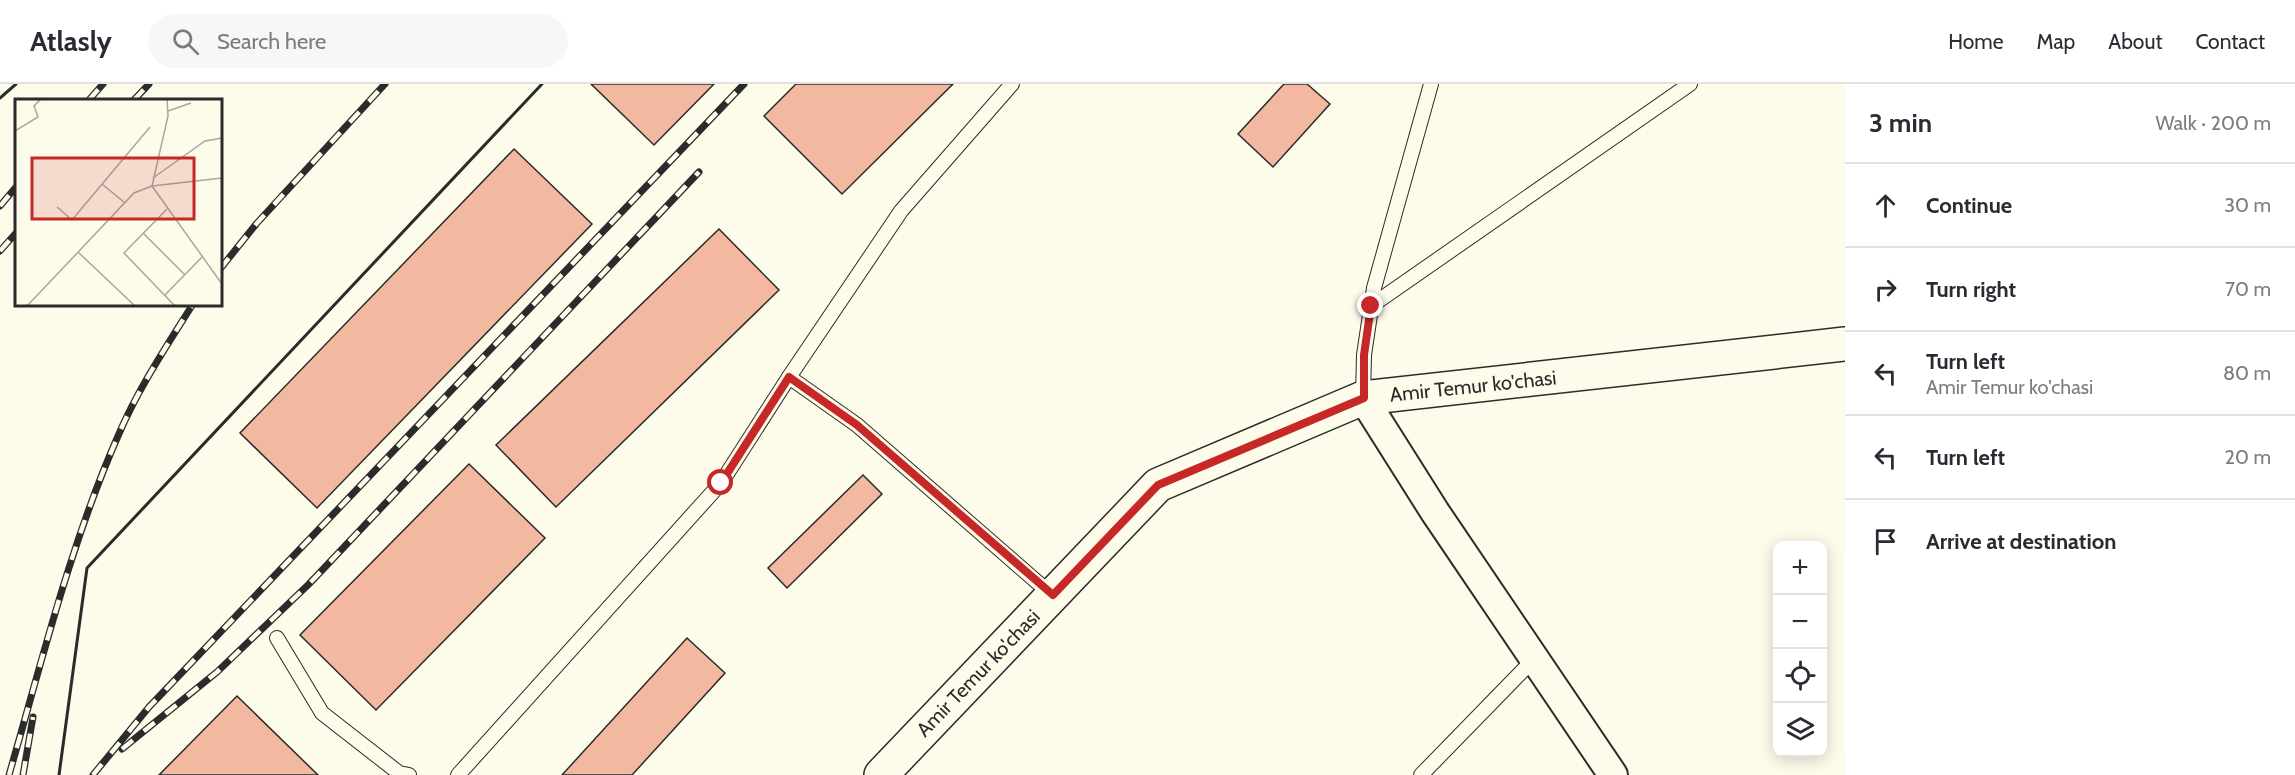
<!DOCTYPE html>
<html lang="en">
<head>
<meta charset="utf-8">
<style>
  body { margin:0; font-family:Cabin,sans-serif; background:#f7f7f7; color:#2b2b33 }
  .controls { position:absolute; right:18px; bottom:18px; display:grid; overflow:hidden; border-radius:12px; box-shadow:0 3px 15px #0003 }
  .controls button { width:54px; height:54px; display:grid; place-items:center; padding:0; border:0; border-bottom:2px solid #e1e1e2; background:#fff; color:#2b2b33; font:30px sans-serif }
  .stop { position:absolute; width:18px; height:18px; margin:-14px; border:4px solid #c62828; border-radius:50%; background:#fff }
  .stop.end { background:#c62828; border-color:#fff; box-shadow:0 2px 6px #0008 }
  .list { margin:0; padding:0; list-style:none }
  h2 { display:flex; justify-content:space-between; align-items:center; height:78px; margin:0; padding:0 24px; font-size:26px }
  h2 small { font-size:20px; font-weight:400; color:#7c7c81 }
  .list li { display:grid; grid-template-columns:39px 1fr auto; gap:18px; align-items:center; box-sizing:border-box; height:84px; padding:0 24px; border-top:2px solid #e1e1e2 }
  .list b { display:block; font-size:22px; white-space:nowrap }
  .list p { margin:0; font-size:20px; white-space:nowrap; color:#7c7c81 }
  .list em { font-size:20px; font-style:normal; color:#7c7c81 }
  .icon { flex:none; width:33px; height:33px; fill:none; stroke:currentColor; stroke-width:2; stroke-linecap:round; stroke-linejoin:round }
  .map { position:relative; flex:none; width:1845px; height:691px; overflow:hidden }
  header { display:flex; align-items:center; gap:36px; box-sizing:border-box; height:84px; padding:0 30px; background:#fff; border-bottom:2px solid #e1e1e2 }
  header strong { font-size:28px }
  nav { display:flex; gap:33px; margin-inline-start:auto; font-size:21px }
  .search { width:420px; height:54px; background:#f7f7f7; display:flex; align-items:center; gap:15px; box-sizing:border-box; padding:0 21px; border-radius:33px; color:#7c7c81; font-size:22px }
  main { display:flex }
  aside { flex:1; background:#fff }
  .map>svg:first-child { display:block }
</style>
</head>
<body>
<header>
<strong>Atlasly</strong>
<div class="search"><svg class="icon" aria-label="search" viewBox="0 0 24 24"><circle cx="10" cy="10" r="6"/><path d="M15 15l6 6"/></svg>Search here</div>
<nav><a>Home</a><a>Map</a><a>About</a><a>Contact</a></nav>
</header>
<main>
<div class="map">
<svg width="1845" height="691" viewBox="0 0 1845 691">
  <rect width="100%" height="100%" fill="#fdfbea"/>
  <!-- building -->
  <g fill="#f2b8a0" stroke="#2b2b2b" stroke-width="1.5">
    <path d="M591,0H714L654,61Z"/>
    <path d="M796,0H953L842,110L764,32Z"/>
    <path d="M1284,0H1307L1330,20L1273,83L1238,50Z"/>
    <path d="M514,65L592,140L317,424L240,349Z"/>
    <path d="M719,145L779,206L556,423L496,361Z"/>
    <path d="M469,380L545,454L376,626L300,551Z"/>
    <path d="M863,391L882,410L787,504L768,484Z"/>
    <path d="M687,554L725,589L632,691H562Z"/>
    <path d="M237,612L318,691H159Z"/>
  </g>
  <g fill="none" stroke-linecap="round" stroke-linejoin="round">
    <!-- lane casing -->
    <g stroke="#2b2b2b" stroke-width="16">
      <g id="lane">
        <path d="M1371,222L1690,0"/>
        <path d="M789,293L857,341L1052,511"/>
        <path d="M1363,313L1364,271L1374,204L1431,0"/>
        <path d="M277,554L322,629L399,689L409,691"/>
        <path d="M458,691L721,399L789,293L901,127L1012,0"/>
        <path d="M1421,691L1534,575"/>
      </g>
    </g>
    <!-- street casing -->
    <g stroke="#2b2b2b" stroke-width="32">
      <path id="street" d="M1363,314L1435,428L1613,691"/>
    </g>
    <!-- secondary casing -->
    <g stroke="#2b2b2b" stroke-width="36">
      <path id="secondary" d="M881,691L1158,401L1363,314L1845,260"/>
    </g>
    <!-- lane -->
    <use href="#lane" stroke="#fdfbea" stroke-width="14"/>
    <!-- street -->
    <use href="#street" stroke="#fdfbea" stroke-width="28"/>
    <!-- secondary -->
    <use href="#secondary" stroke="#fdfbea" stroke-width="33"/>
    <!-- rail casing -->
    <g stroke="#2b2b2b" stroke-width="7">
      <g id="rail">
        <path d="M89,16L103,0"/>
        <path d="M134,16L149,0"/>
        <path d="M0,122L16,103"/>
        <path d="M0,167L16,149"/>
        <path d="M220,185L257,139L385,0"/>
        <path d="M122,665L217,588L309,500L699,88"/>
        <path d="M9,691C42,577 70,461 118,352C138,305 166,263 193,220"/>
        <path d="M23,691L33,633"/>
        <path d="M93,691L149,623L744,0"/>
      </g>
    </g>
    <!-- rail -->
    <use href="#rail" stroke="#fdfbea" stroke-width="4.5" stroke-dasharray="14" stroke-linecap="butt"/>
    <!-- wall -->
    <g stroke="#2b2b2b" stroke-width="3">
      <path d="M0,14L16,0"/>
      <path d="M59,691L87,484L542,0"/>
    </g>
  </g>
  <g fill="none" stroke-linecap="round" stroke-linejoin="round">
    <!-- route -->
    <path stroke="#c62828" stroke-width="8" d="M721,399L789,293L857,341L1053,511L1158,401L1364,314V271L1371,222"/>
  </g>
  <g text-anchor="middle" stroke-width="4.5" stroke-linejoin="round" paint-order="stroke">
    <!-- street labels -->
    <g font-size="20" fill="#2b2b2b" stroke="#fdfbea">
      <text transform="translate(1473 302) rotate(-6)" y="7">Amir Temur ko'chasi</text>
      <text transform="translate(978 589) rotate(-46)" y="7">Amir Temur ko'chasi</text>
    </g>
  </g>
  <!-- overview -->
  <g transform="translate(15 15)">
    <rect width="207" height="207" fill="#fdfbea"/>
    <path fill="none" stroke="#a9a89e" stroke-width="1.5" d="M152,0L153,17L137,87L207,185M153,12L176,4M0,32L23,18L19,7L26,0M138,79L190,42L207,39M87,85L110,104M42,108L57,121L135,28M152,110L109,154L160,207M128,134L170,176M63,153L120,207M150,196L187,158M12,207L119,94L137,87L207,79"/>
    <path fill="#c62828" fill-opacity="0.15" stroke="#c62828" stroke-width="3" d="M17,59H179V120H17Z"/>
    <rect width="207" height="207" fill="none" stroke="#2b2b2b" stroke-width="3"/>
  </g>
</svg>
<div class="controls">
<button>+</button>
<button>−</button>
<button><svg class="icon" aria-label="locate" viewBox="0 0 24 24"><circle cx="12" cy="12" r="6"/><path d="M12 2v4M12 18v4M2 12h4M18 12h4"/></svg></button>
<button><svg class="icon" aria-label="layers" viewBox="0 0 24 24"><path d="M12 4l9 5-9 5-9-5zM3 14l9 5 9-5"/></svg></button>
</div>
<div class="stop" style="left:721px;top:399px"></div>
<div class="stop end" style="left:1371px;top:222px"></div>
</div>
<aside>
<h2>3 min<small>Walk · 200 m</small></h2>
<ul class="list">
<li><svg class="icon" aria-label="ahead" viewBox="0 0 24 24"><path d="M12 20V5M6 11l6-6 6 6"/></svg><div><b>Continue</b></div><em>30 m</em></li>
<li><svg class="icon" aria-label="right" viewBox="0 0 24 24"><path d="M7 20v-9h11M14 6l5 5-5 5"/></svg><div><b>Turn right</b></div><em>70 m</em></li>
<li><svg class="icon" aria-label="left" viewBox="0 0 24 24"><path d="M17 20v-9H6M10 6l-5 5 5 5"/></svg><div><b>Turn left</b><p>Amir Temur ko'chasi</p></div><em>80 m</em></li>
<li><svg class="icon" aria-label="left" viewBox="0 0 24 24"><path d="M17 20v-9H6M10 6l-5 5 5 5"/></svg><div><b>Turn left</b></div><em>20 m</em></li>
<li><svg class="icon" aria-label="arrive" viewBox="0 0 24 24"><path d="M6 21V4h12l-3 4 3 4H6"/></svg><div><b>Arrive at destination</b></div></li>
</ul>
</aside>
</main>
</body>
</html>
